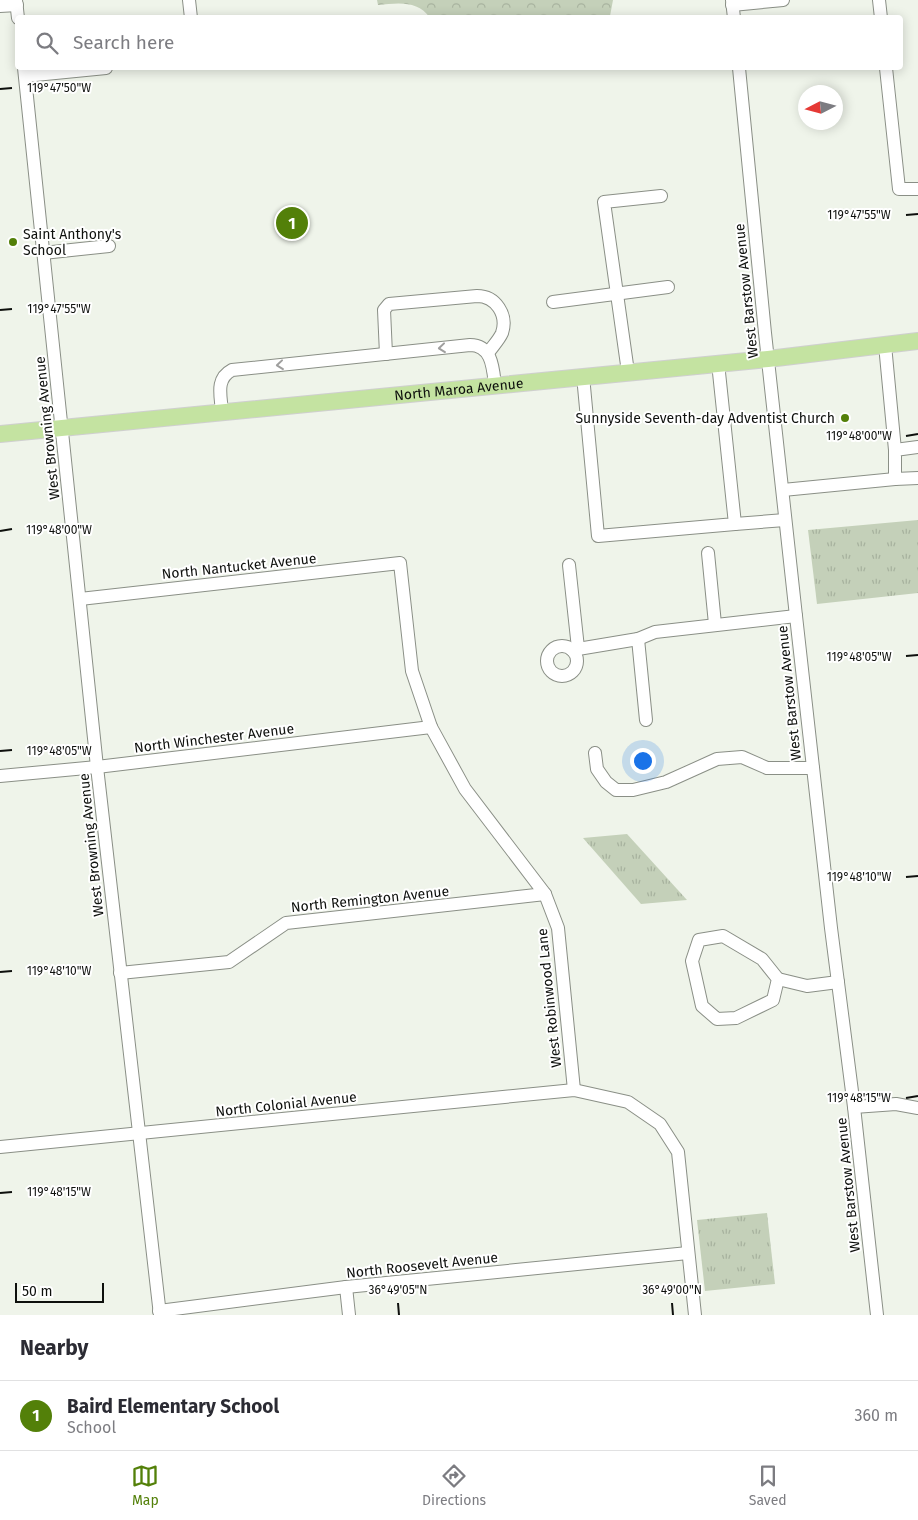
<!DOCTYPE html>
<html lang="en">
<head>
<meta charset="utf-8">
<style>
  body { margin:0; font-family:"Fira Sans",sans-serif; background:#f2f2f3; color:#2b2b33 }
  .compass { position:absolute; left:798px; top:85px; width:45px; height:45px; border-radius:50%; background:#fff; box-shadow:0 2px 12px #0003; rotate:264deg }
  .scale { position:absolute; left:15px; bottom:12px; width:89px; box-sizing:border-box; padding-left:5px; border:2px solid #0e100d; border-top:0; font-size:14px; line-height:18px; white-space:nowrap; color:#0e100d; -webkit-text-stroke:4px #fff; paint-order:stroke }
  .you { position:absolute; left:642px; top:760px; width:18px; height:18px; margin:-12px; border:4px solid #fff; border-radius:50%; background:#1a73e8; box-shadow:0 0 0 8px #1a73e833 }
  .badge { display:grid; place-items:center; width:32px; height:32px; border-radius:50%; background:#538009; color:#fff; font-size:16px; font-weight:700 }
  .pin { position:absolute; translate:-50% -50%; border:2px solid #fff; box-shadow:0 1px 5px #0006 }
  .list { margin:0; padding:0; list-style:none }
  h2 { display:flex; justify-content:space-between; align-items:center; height:65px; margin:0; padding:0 20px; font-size:21px }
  h2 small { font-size:16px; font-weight:400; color:#7c7c81 }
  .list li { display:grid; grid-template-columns:32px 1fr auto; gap:15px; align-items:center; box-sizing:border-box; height:70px; padding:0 20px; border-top:1px solid #e1e1e2 }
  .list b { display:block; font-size:19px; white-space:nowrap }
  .list p { margin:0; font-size:16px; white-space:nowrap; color:#7c7c81 }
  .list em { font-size:16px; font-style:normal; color:#7c7c81 }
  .icon { flex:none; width:28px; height:28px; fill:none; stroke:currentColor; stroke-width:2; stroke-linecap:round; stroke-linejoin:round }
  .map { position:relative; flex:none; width:918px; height:1315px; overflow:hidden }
  .search { position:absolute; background:#fff; box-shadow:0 2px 12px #0003; left:15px; right:15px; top:15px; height:55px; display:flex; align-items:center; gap:12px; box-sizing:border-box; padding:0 18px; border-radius:5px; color:#7c7c81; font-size:19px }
  .sheet { height:135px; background:#fff }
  nav { display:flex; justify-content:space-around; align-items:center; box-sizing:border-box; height:70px; border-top:1px solid #e1e1e2; background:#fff; font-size:14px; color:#7c7c81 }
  nav a { display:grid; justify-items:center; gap:2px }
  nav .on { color:#538009 }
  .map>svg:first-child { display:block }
</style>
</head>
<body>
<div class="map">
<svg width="918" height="1315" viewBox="0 0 918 1315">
  <defs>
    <pattern id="grass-tufts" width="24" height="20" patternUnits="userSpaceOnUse" patternTransform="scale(1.25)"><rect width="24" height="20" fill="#c4d0b9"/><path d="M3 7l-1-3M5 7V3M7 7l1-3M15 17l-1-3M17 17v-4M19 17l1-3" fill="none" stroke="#a7b29e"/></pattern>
    <pattern id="park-crowns" width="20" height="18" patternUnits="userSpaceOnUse" patternTransform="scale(1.25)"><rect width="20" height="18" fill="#c4d0b9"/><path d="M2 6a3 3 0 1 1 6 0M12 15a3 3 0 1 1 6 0" fill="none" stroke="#a7b29e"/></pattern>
  </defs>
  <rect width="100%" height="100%" fill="#eff4ea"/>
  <!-- grass -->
  <g fill="url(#grass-tufts)">
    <path d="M918,520V593L817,604L808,530Z"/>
    <path d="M627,834L687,900L641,904L583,838Z"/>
    <path d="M767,1213L775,1284L705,1291L697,1220Z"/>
  </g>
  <!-- park -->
  <path fill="url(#park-crowns)" d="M377,0H613L610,16L581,18H430C418,0 398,3 378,5Z"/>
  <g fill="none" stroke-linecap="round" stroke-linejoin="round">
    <!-- minor casing -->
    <g stroke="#8a8f86" stroke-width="14">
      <g id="minor">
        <path d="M16,0L18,18"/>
        <path d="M189,0L191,18"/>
        <path d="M732,0L734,18"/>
        <path d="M879,0L881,18"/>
        <path d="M732,5L783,0"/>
        <path d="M0,6L17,5"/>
        <path d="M24,68L97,767L160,1315"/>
        <path d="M739,68L765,333L796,616L831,928L854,1107L877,1315"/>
        <path d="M886,68L899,189H918"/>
        <path d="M25,76L106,68"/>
        <path d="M43,253L109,246"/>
        <path d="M553,302L668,287"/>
        <path d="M885,345L895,450"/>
        <path d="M386,354L384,310L389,304L477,296C496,296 508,315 502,333C499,340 492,347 488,353"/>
        <path d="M628,372L604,202L661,196"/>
        <path d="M583,376L598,536L735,524L718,363"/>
        <path d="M222,412C221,396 215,379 232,370L470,345C492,345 493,368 495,385"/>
        <path d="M895,479V450L918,447"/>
        <path d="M783,490L895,479L918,478"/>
        <path d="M735,524L785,520"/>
        <path d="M708,553L715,624"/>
        <path d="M569,565L578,648"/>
        <path d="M80,599L400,563L412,671L431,727L465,789L545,894L558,928L574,1090"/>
        <path d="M638,639L646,720"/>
        <circle cx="562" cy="661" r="15"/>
        <path d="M572,650L638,639L655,632L796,616"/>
        <path d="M595,753L597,769L606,782L616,790H633L666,782L717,759L742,757L767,768H813"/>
        <path d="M0,776L97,767L431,727"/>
        <path d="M723,936L762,959L778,979L773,1000L736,1018L717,1019L702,1006L692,961L699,940Z"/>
        <path d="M120,973L229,962L286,923L545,894"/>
        <path d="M778,979L807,986L838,982"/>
        <path d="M854,1107L896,1104L918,1108"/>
        <path d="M0,1147L574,1090L628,1102L660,1124L678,1152L695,1315"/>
        <path d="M346,1287L349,1315"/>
        <path d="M159,1311L346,1287L688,1253"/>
      </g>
    </g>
    <!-- major casing -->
    <g stroke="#cfcfcf" stroke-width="18">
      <g id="major">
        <path id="s1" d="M0,434L768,359L918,341"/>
      </g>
    </g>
    <!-- minor -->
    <use href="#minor" stroke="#fff" stroke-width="12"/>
    <!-- major -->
    <use href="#major" stroke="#c4e3a1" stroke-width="16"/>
  </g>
  <!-- one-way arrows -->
  <defs><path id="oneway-chevron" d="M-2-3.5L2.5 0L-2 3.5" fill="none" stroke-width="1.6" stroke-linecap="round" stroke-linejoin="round" transform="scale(1.25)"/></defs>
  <g stroke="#9f9f9e">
    <use href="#oneway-chevron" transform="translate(442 348) rotate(174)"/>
    <use href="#oneway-chevron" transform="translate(280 365) rotate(174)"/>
  </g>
  <!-- ticks -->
  <path fill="none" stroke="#0e100d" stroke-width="2" d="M0,89L12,88M906,215L918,214M0,310L12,309M906,436L918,434M0,531L12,529M906,656L918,655M0,751L12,750M906,877L918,876M0,972L12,971M906,1098L918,1096M0,1193L12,1192M398,1303L399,1315M672,1303L673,1315"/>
  <!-- markers -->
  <g fill="#538009" stroke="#fff" stroke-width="2">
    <circle cx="13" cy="242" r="5"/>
    <circle cx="845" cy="418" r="5"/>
  </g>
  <g text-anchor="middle" stroke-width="4" stroke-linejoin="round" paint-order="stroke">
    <!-- poi labels -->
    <g font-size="14" fill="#0e100d" stroke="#fff" text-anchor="start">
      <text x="23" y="239">Saint Anthony's<tspan x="23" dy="16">School</tspan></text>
      <text x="835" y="423" text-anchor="end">Sunnyside Seventh-day Adventist Church</text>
    </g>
    <!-- street labels -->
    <g font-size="14" fill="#0e100d" stroke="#fff">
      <text transform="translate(746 291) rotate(-96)" y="5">West Barstow Avenue</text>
      <text dy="5" stroke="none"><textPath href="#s1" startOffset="461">North Maroa Avenue</textPath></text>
      <text transform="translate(47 428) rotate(-96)" y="5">West Browning Avenue</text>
      <text transform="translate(239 566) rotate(-6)" y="5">North Nantucket Avenue</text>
      <text transform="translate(789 693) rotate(-96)" y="5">West Barstow Avenue</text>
      <text transform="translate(214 738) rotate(-7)" y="5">North Winchester Avenue</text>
      <text transform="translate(91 845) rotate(-96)" y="5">West Browning Avenue</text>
      <text transform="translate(370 899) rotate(-6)" y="5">North Remington Avenue</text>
      <text transform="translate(549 998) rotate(-96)" y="5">West Robinwood Lane</text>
      <text transform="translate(286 1104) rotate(-6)" y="5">North Colonial Avenue</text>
      <text transform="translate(848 1185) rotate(-96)" y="5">West Barstow Avenue</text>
      <text transform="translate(422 1265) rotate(-6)" y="5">North Roosevelt Avenue</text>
    </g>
  </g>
  <g font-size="12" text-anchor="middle" fill="#0e100d" stroke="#fff" stroke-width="4" stroke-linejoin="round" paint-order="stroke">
    <text x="59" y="92">119°47'50"W</text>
    <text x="859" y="219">119°47'55"W</text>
    <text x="59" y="313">119°47'55"W</text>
    <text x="859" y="440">119°48'00"W</text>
    <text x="59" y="534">119°48'00"W</text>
    <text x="859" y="661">119°48'05"W</text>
    <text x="59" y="755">119°48'05"W</text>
    <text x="859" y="881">119°48'10"W</text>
    <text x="59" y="975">119°48'10"W</text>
    <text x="859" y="1102">119°48'15"W</text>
    <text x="59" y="1196">119°48'15"W</text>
    <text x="398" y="1294">36°49'05"N</text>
    <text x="672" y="1294">36°49'00"N</text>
  </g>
</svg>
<svg class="compass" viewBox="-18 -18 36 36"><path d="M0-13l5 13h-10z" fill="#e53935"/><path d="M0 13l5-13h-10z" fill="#7c7c81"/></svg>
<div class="scale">50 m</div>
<div class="you"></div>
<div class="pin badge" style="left:292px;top:223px">1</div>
<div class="search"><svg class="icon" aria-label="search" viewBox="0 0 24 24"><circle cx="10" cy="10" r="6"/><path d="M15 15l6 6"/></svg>Search here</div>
</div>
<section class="sheet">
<h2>Nearby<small></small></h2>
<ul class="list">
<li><span class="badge">1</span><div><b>Baird Elementary School</b><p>School</p></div><em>360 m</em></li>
</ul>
</section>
<nav>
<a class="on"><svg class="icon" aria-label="map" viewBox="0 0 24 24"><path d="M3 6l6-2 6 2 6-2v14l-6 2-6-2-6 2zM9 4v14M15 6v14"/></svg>Map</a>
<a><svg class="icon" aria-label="directions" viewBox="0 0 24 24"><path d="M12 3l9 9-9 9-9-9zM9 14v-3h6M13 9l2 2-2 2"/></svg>Directions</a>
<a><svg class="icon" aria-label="saved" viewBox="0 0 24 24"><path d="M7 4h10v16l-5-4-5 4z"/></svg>Saved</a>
</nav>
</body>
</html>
